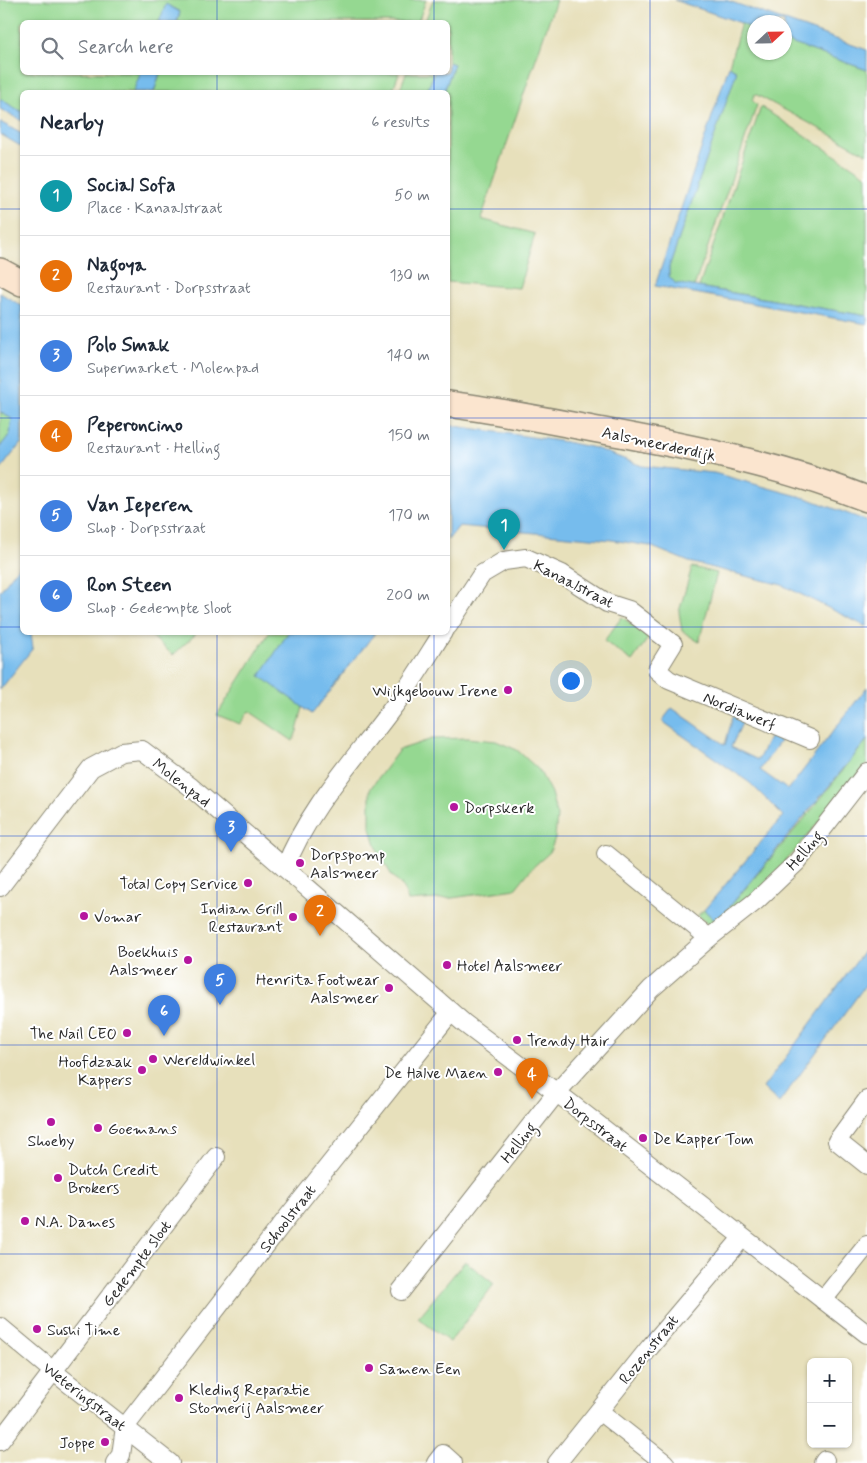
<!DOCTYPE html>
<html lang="en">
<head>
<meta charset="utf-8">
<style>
  body { margin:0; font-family:Mynerve,sans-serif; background:#f2f2f3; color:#1f2937 }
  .controls { position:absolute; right:15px; bottom:15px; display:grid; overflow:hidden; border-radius:8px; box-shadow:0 1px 4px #0004 }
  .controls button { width:45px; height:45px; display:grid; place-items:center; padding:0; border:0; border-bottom:1px solid #e0e1e3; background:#fff; color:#1f2937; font:25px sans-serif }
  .compass { position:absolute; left:747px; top:15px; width:45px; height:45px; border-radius:50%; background:#fff; box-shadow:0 1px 4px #0004; rotate:68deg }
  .you { position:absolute; left:570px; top:680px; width:18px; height:18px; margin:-12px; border:4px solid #fff; border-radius:50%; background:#1a73e8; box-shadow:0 0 0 8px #1a73e833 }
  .badge { display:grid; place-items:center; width:32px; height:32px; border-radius:50%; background:#db2777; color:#fff; font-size:16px; font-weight:700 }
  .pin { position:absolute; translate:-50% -41px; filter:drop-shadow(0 1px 2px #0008) }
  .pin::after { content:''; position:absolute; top:26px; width:18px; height:15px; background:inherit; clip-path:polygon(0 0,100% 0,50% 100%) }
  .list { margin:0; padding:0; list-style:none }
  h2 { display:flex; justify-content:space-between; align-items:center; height:65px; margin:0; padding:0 20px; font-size:21px }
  h2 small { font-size:16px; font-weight:400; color:#747a83 }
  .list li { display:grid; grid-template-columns:32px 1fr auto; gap:15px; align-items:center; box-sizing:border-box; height:80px; padding:0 20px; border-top:1px solid #e0e1e3 }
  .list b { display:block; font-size:19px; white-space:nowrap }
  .list p { margin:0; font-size:16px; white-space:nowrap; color:#747a83 }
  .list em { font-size:16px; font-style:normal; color:#747a83 }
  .icon { flex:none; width:28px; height:28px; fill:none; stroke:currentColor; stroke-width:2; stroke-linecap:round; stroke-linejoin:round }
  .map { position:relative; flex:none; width:867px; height:1463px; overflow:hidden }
  .search { position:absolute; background:#fff; box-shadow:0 1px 4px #0004; left:20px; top:20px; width:430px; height:55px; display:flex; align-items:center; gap:12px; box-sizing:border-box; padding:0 18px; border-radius:8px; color:#747a83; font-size:19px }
  .panel { position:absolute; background:#fff; box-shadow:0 1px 4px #0004; left:20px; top:90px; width:430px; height:545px; border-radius:8px }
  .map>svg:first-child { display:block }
</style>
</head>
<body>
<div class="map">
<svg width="867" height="1463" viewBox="0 0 867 1463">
  <rect width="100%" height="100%" fill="#fff"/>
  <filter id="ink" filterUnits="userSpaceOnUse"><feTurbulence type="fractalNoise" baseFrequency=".02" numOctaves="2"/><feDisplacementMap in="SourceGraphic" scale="10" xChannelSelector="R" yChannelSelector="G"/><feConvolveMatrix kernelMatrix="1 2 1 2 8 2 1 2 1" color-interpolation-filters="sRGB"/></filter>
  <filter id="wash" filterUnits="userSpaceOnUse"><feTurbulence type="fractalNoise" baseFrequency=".0096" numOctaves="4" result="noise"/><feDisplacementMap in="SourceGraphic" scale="20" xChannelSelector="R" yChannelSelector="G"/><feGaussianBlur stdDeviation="1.12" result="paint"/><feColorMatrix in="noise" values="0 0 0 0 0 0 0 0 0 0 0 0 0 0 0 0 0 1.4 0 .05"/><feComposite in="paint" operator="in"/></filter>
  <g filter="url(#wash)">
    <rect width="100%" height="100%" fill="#e7e0bb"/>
    <!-- green -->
    <g fill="#95d891" stroke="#60825e">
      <path d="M0,0H426L418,22H177L180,12L166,5L159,22H22V72L141,73L133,92H22V112L0,99Z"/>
      <path d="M433,0H556L481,219L535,234L519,288L448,282V92H444L454,64L448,62V22H425Z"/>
      <path d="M741,23L754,30V52H784L785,41L867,70V154L755,94L752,100L757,105L694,287L674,283L669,276V267L737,71L729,66Z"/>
      <path d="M160,73H399L392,92H154Z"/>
      <path d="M406,73H434L427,92H399Z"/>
      <path d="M761,107L867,176V316L699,287Z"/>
      <path d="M0,412L12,419L10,434L0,447Z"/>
      <path d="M692,567L717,573L699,642L682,631L679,612Z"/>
      <path d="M622,617L649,637L632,661L604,641Z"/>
      <path d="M147,632H197V633L173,655Z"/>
      <path d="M269,633H288L261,676L303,707L297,731L293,741L249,711L240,724L217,715Z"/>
      <path d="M467,738L496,741L517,750L539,770L551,793L557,816L555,838L550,852L532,868L515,889L452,898L408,901L404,888L392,876L378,851L370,825V789L399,750L432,739Z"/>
      <path d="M867,740V764L766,885L711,928L698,915L704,910L717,922L810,812Z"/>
      <path d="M465,1261L494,1284L450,1342L418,1318Z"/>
    </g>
    <!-- water -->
    <g fill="#76bced" stroke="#50748c">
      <path d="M674,0H726L867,50V70L785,41L784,22H754V30L741,23Z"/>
      <path d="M166,4L180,12L177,22H159Z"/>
      <path d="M448,62L454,64L444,92H427L434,73L448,72Z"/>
      <path d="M729,66L737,71L669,267V276L675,283L867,316V324L655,286Z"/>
      <path d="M141,72L160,73L154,92H133Z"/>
      <path d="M0,99L22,112V121L0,109Z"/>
      <path d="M0,122L22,134V147L0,134Z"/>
      <path d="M0,293L22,306V442L0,470V447L10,434L12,419L0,412Z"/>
      <path d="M448,425L566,442L595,448L642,466L714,473L809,499L867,521V627L782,585L689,562L650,546L612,540L459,526L448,540Z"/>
      <path d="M22,562V632L31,633L33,648L0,690V591Z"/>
      <path d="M288,633V632L375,633L312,714L260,676Z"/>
      <path d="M867,687V740L717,922L704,910L783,816L750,783L662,721L672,708L725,745L733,716L743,721L731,747L758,760L771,734L780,741L760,770L788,790Z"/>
      <path d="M867,947V983L779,1103L763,1088Z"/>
    </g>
  </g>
  <g filter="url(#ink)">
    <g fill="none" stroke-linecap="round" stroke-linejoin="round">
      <!-- street casing -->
      <g stroke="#898673" stroke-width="20">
        <g id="street">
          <path d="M448,626L482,574L504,561L526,558L562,574L607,603L629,610L673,644L657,670L669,680L810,739"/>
          <path d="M606,854L709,938"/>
          <path d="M285,868C308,808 356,758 394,706C412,683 427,657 443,632"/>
          <path d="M0,887L91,768L121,752L142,750L191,787L465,1024L569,1102L867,1334"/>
          <path d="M867,1100L837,1141L867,1165"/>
          <path d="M401,1291L557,1092L651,989L709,938L756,901L797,862L867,772"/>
          <path d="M823,1300L867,1245"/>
          <path d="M0,1327L54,1372L170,1463"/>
          <path d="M599,1411L665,1463"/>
          <path d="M0,1441L216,1157"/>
          <path d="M115,1463L121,1455L125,1427L290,1214L451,1012"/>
          <path d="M436,1463L443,1454L453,1463"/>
          <path d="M557,1463L650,1347L742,1238"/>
          <path d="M823,1463L825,1460"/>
        </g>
      </g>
      <!-- secondary casing -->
      <g stroke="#898673" stroke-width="28">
        <g id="secondary">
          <path d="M0,271L22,283"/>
          <path d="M448,404C502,411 555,422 609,432C696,448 784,466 867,499"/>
        </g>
      </g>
      <!-- street -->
      <use href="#street" stroke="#fff" stroke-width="18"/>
      <!-- secondary -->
      <use href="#secondary" stroke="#fbe5cf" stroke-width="25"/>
    </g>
  </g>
  <!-- grid -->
  <path fill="none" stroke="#1d4ed8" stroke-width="1" stroke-opacity="0.55" d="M217,0V22M434,0V22M650,0V1463M217,72V92M434,72V92M0,209H22M448,209H867M0,418H22M448,418H867M0,627H22M448,627H867M217,632V1463M434,632V1463M0,836H867M0,1045H867M0,1254H867"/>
  <!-- markers -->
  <g fill="#b5179e" stroke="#fff" stroke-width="2">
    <circle cx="508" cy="690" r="5"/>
    <circle cx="454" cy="807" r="5"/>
    <circle cx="300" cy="863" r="5"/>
    <circle cx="248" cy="883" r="5"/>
    <circle cx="84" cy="916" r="5"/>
    <circle cx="293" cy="917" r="5"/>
    <circle cx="188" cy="960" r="5"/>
    <circle cx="447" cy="965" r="5"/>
    <circle cx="389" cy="988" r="5"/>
    <circle cx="127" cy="1033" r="5"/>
    <circle cx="517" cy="1040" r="5"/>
    <circle cx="153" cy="1059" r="5"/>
    <circle cx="142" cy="1070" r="5"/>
    <circle cx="498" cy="1072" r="5"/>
    <circle cx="51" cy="1122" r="5"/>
    <circle cx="98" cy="1128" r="5"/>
    <circle cx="643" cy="1138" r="5"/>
    <circle cx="58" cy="1178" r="5"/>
    <circle cx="25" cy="1221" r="5"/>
    <circle cx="37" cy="1329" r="5"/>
    <circle cx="369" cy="1368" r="5"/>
    <circle cx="179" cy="1398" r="5"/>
    <circle cx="105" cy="1442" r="5"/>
  </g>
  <g text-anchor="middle" stroke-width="4" stroke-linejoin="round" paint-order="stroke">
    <!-- street labels -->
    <g font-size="16" fill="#2b2b2b" stroke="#fff">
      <text transform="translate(659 443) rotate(12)" y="6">Aalsmeerderdijk</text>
      <text transform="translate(574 583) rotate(27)" y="6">Kanaalstraat</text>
      <text transform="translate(740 710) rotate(22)" y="6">Nordiawerf</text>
      <text transform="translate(182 782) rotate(38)" y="6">Molenpad</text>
      <text transform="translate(804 850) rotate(-49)" y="6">Helling</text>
      <text transform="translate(596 1124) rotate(38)" y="6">Dorpsstraat</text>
      <text transform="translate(518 1142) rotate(-52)" y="6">Helling</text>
      <text transform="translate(287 1218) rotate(-52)" y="6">Schoolstraat</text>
      <text transform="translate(136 1263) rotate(-53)" y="6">Gedempte sloot</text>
      <text transform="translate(648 1349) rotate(-51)" y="6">Rozenstraat</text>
      <text transform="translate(85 1396) rotate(38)" y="6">Weteringstraat</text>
    </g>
    <!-- poi labels -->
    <g font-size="16" fill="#2b2b2b" stroke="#fff" text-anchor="start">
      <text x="498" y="696" text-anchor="end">Wijkgebouw Irene</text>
      <text x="464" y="813">Dorpskerk</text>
      <text x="310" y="860">Dorpspomp<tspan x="310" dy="18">Aalsmeer</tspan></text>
      <text x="238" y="889" text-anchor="end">Total Copy Service</text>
      <text x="283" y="914" text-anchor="end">Indian Grill<tspan x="283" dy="18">Restaurant</tspan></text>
      <text x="94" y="922">Vomar</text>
      <text x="178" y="957" text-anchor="end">Boekhuis<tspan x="178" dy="18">Aalsmeer</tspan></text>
      <text x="457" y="971">Hotel Aalsmeer</text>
      <text x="379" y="985" text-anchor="end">Henrita Footwear<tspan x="379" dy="18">Aalsmeer</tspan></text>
      <text x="117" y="1039" text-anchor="end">The Nail CEO</text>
      <text x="527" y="1046">Trendy Hair</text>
      <text x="163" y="1065">Wereldwinkel</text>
      <text x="132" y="1067" text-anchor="end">Hoofdzaak<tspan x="132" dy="18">Kappers</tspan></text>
      <text x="488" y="1078" text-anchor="end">De Halve Maen</text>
      <text x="108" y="1134">Goemans</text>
      <text x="653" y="1144">De Kapper Tom</text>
      <text x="51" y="1146" text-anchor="middle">Shoeby</text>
      <text x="68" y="1175">Dutch Credit<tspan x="68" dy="18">Brokers</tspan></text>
      <text x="35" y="1227">N.A. Dames</text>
      <text x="47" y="1335">Sushi Time</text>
      <text x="379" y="1374">Samen Een</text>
      <text x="189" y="1395">Kleding Reparatie<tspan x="189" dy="18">Stomerij Aalsmeer</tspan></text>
      <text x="95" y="1448" text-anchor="end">Joppe</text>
    </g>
  </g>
</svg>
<div class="controls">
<button>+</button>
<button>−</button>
</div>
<svg class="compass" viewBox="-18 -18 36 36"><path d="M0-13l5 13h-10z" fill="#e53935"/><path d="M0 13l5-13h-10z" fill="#747a83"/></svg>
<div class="you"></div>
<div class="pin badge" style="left:504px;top:550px;background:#0f9aa8">1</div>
<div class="pin badge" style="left:320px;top:936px;background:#e8710a">2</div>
<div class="pin badge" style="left:231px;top:852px;background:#3f7fe0">3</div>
<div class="pin badge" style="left:532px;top:1099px;background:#e8710a">4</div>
<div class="pin badge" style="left:220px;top:1005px;background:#3f7fe0">5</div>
<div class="pin badge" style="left:164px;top:1036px;background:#3f7fe0">6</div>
<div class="search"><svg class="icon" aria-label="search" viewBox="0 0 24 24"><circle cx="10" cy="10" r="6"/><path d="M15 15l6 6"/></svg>Search here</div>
<section class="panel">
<h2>Nearby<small>6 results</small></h2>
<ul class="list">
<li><span class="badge" style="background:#0f9aa8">1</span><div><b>Social Sofa</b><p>Place · Kanaalstraat</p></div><em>50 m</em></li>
<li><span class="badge" style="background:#e8710a">2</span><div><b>Nagoya</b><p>Restaurant · Dorpsstraat</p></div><em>130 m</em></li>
<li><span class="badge" style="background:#3f7fe0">3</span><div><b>Polo Smak</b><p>Supermarket · Molenpad</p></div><em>140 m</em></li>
<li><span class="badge" style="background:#e8710a">4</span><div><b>Peperoncino</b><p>Restaurant · Helling</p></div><em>150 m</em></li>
<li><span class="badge" style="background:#3f7fe0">5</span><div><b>Van Ieperen</b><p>Shop · Dorpsstraat</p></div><em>170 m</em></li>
<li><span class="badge" style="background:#3f7fe0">6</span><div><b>Ron Steen</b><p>Shop · Gedempte sloot</p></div><em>200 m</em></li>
</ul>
</section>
</div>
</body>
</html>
